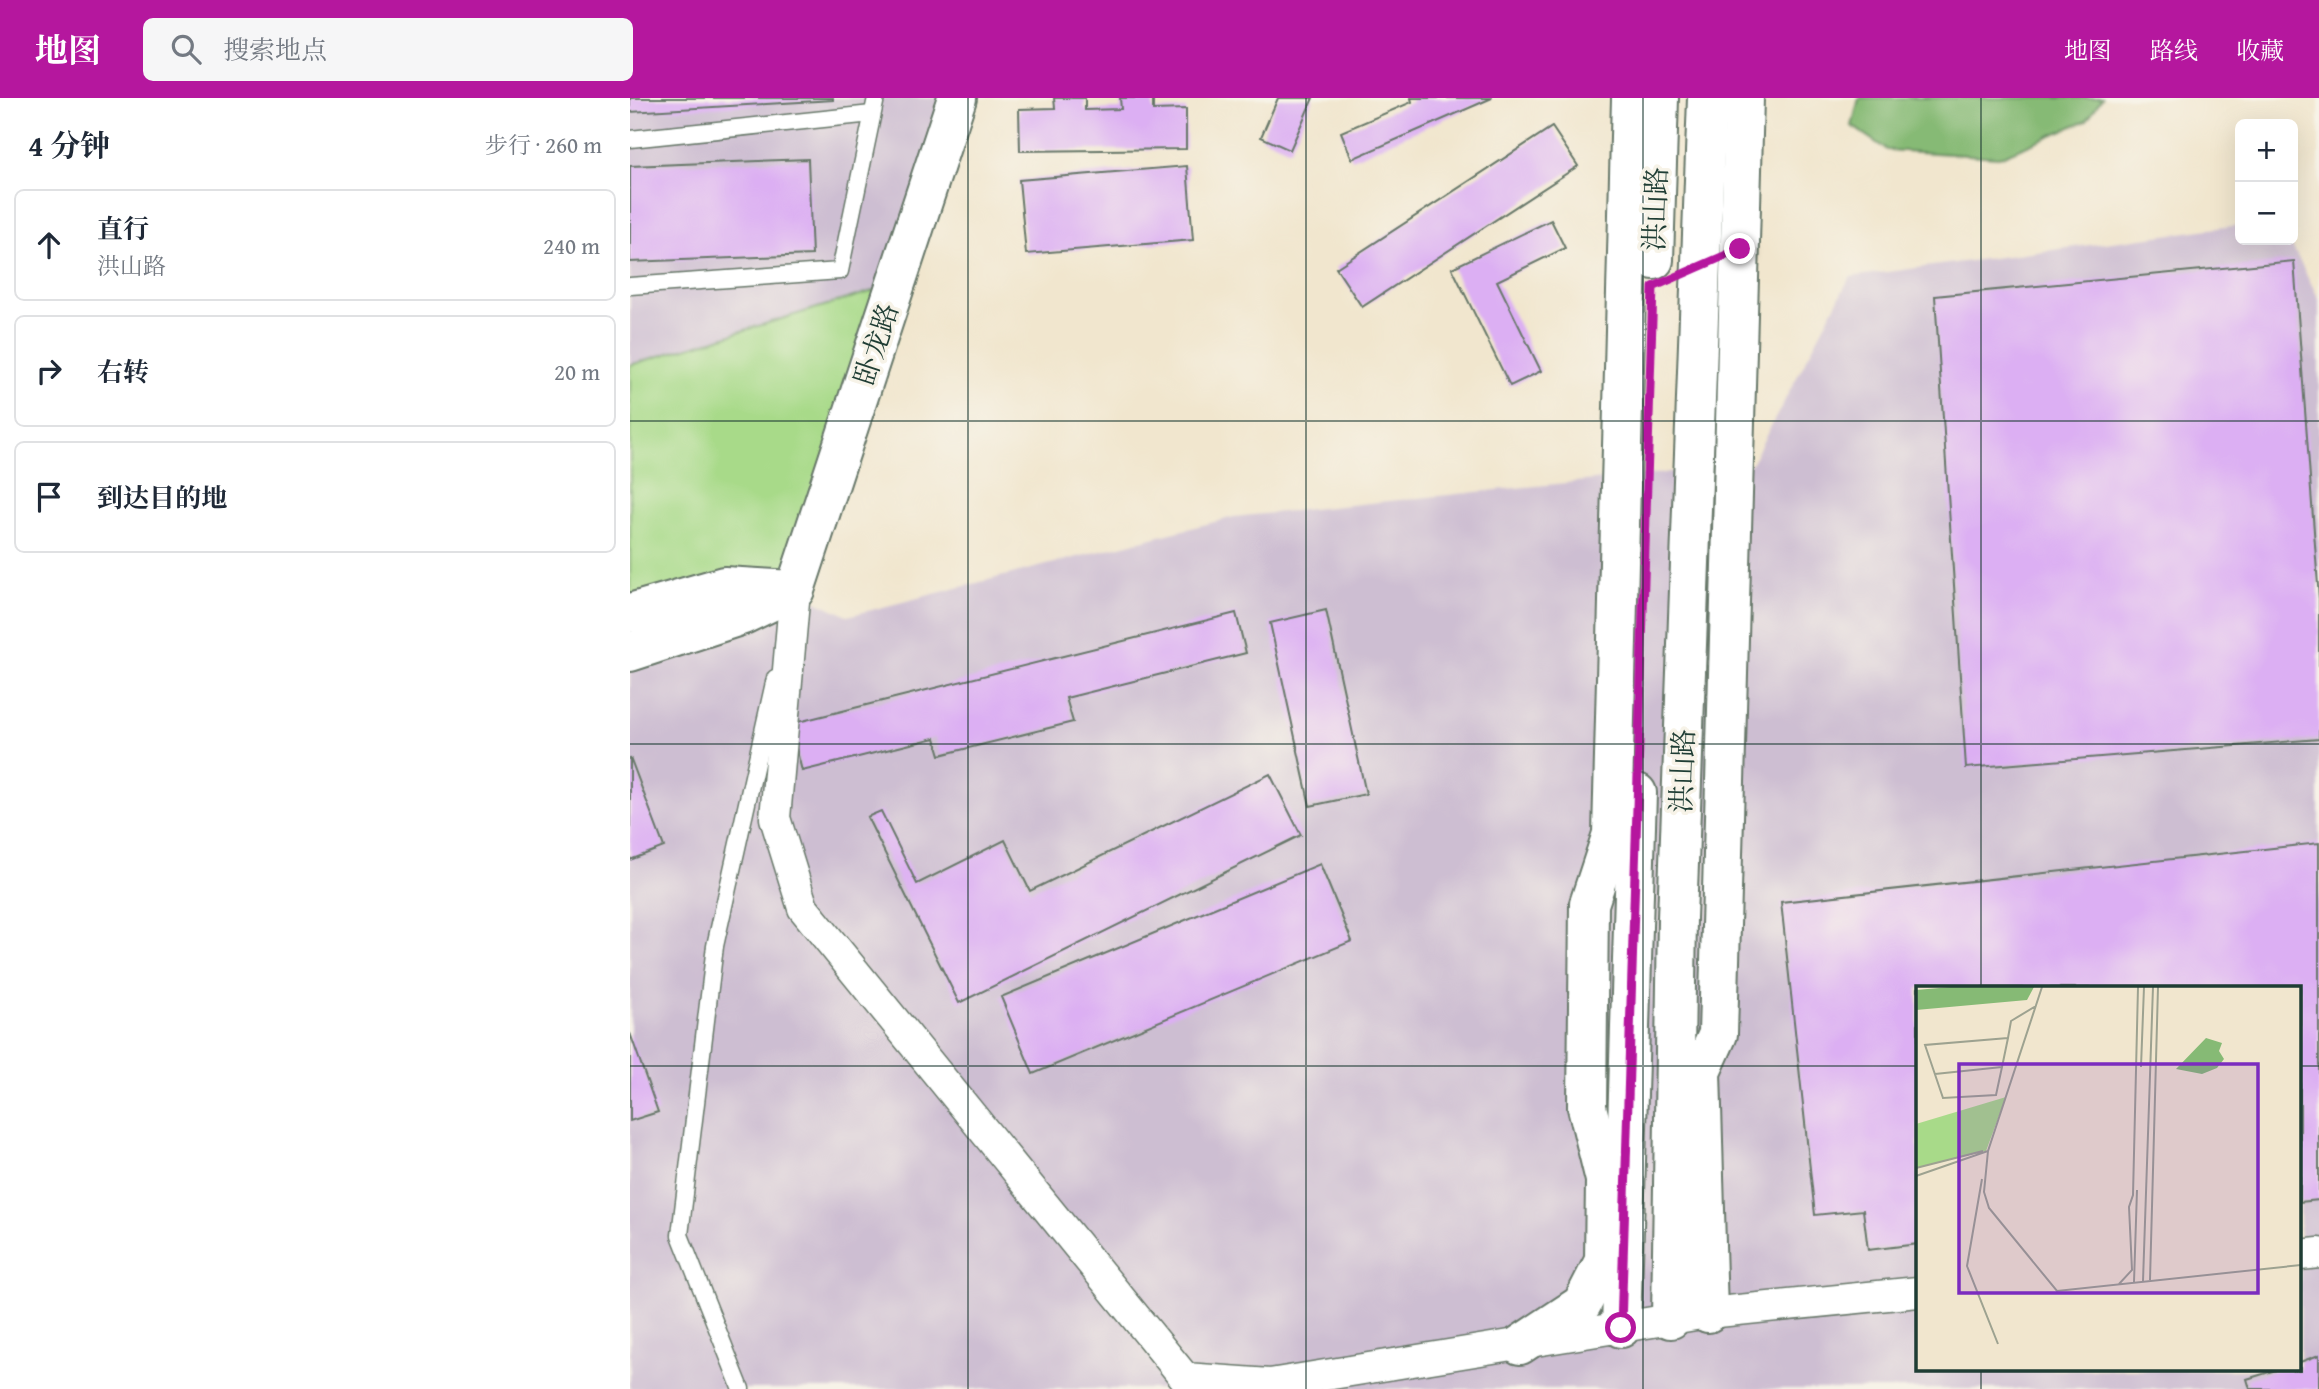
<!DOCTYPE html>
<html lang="zh">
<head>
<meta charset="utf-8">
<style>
  body { margin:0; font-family:"Gentium Book Plus","Noto Serif SC",serif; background:#f6f6f7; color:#1f2937 }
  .controls { position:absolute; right:21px; top:21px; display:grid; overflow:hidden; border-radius:10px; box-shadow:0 7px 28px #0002 }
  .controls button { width:63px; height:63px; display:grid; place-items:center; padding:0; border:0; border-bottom:2px solid #e0e1e3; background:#fff; color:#1f2937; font:35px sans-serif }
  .stop { position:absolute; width:21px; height:21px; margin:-16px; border:5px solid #b5179e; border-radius:50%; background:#fff }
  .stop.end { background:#b5179e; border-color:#fff; box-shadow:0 2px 7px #0008 }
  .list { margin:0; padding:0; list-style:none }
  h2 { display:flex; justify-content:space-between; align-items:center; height:91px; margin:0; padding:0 28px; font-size:30px }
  h2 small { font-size:23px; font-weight:400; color:#747a83 }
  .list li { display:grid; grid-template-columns:46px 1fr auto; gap:21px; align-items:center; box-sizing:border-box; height:112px; margin:0 14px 14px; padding:0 14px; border:2px solid #e0e1e3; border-radius:10px }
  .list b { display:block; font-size:26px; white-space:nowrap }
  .list p { margin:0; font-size:23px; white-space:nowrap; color:#747a83 }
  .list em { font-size:23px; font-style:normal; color:#747a83 }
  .icon { flex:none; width:38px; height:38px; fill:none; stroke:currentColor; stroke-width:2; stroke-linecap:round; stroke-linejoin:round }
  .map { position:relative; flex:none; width:1689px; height:1291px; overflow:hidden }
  header { display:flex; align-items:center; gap:42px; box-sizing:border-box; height:98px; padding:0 35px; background:#b5179e; color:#fff }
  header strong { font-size:33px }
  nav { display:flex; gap:38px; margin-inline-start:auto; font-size:24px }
  .search { width:490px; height:63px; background:#f6f6f7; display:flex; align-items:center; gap:18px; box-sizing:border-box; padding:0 24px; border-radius:10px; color:#747a83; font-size:26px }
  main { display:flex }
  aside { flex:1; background:#fff }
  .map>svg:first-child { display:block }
</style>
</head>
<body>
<header>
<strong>地图</strong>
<div class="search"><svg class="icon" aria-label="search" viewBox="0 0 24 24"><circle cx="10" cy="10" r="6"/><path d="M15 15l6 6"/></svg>搜索地点</div>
<nav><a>地图</a><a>路线</a><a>收藏</a></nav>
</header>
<main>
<aside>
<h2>4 分钟<small>步行 · 260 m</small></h2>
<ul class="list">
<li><svg class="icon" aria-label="ahead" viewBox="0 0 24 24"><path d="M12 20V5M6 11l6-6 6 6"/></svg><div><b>直行</b><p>洪山路</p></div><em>240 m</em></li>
<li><svg class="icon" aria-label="right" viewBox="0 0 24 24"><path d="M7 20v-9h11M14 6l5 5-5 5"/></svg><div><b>右转</b></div><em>20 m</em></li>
<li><svg class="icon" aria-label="arrive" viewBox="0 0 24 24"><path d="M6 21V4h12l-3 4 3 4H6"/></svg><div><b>到达目的地</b></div></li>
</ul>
</aside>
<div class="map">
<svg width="1689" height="1291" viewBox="0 0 1689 1291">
  <rect width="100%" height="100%" fill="#f7f3e8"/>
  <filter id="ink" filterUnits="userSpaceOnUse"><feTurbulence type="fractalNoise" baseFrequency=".0143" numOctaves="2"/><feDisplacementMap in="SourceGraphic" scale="14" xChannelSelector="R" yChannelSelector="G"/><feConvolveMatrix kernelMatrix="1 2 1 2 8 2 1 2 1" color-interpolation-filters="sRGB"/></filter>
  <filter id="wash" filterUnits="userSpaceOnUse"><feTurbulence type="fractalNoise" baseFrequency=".00686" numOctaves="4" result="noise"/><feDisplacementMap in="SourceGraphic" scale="28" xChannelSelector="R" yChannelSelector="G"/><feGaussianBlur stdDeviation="1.57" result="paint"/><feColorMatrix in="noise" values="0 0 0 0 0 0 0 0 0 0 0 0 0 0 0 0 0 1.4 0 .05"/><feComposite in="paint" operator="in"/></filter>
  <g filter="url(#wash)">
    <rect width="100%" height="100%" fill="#f1e6ce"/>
    <!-- industrial -->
    <path fill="#cdbed2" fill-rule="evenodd" d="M0,0H327L165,493L218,518L604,419L1121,366L1220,179L1610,127V142H1659L1689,201V1291H0ZM1288,890H1670V1272H1288Z"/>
    <!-- green -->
    <path fill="#a8da89" stroke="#648c5e" stroke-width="2" d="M266,186L154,491L0,515V267Z"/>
    <!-- forest -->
    <path fill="#86ba75" stroke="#527c54" stroke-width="2" d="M1229,0H1472L1457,22L1369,59L1257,52L1222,28Z"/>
    <g id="blocks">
      <!-- building -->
      <g fill="#dcaff3">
        <path d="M0,0H203V2L0,14Z"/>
        <path d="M424,0H455V12L491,11L490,0H523V12L556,11V51L390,53L389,11L425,10Z"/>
        <path d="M648,0H683L660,52L631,39Z"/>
        <path d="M781,0H862L722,61L711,34L782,4Z"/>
        <path d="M922,29L948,68L732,209L706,170Z"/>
        <path d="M178,61L182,157L0,164V68Z"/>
        <path d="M557,68L563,142L396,156L389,82Z"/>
        <path d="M921,122L935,150L867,183L911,273L880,288L822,170Z"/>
        <path d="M1664,163L1689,501V641L1336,670L1305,198Z"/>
        <path d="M696,512L736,696L680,708L640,525Z"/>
        <path d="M606,515L616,555L436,600L443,624L310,657L305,640L172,673L160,626Z"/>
        <path d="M0,659L34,749L0,762Z"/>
        <path d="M640,676L671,737L329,905L237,719L251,713L287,786L375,742L400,793Z"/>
        <path d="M1689,745V1102L1670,1104V890H1288V1146L1238,1152L1233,1112L1185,1117L1151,804Z"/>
        <path d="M690,766L722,843L403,976L371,899Z"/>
        <path d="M0,935L28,1014L0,1023Z"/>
        <path d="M1689,1257V1291H1620L1617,1281L1646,1272H1670V1264Z"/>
      </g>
    </g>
  </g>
  <g filter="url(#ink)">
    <use href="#blocks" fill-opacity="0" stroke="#68786a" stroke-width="2"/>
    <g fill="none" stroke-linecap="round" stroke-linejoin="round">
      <!-- lane casing -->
      <g stroke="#68786a" stroke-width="19">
        <g id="lane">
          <path d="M0,41L242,16"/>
          <path d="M0,188L210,173L246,0"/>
          <path d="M111,1291L50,1137L85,848L145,580"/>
        </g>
      </g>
      <!-- street casing -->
      <g stroke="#68786a" stroke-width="33">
        <g id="street">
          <path d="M165,492L145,720L173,810L555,1280L640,1286L1078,1215L1288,1194"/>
          <path d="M1670,1157L1689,1155"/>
        </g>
      </g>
      <!-- secondary casing -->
      <g stroke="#68786a" stroke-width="42">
        <g id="secondary">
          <path d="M1024,162L1029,0"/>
          <path d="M0,515L94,488L163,492"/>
          <path d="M0,554L113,517L165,492L327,0"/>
          <path d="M1078,1215L1071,974L1088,936L1114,0"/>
          <path d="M1041,1221L1047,820L1077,0"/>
          <path d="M991,1230L1007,695"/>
          <path d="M890,1247L952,1206L974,1163L975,1082L957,1009L959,806L982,736L1001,0"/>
        </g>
      </g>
      <!-- lane -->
      <use href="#lane" stroke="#fff" stroke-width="16"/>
      <!-- street -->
      <use href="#street" stroke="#fff" stroke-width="30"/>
      <!-- secondary -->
      <use href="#secondary" stroke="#fff" stroke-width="38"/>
    </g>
  </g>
  <g fill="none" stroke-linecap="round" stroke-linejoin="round" filter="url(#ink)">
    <!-- route -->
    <path stroke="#b5179e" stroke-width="9" d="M991,1230L1023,189L1110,151"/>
  </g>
  <!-- grid -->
  <path fill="none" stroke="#1f3d34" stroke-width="2" stroke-opacity="0.55" d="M338,0V1291M676,0V1291M1013,0V1291M1351,0V890M0,323H1689M0,646H1689M0,968H1288M1670,968H1689M1351,1272V1291"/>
  <g text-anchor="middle" stroke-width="7" stroke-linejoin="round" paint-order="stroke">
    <!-- street labels -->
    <g font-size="28" fill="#1f3d34" stroke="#f7f3e8">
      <text transform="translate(1025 111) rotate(-88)" y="10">洪山路</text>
      <text transform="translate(246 246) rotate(-72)" y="10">卧龙路</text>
      <text transform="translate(1052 673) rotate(-88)" y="10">洪山路</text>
    </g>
  </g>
  <!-- overview -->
  <g transform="translate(1286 888)">
    <rect width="385" height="385" fill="#f1e6ce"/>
    <path d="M90,111L70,165L0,182V138Z" fill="#a8da89"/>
    <path d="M35,1H118L111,14L0,24V4ZM290,52L306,57L303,65L308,73L301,82L286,88L260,83Z" fill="#86ba75"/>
    <path fill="none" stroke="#9da290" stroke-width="2" d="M92,52L9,59L27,112L80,109L86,81L92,52L95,35L120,20M225,81L228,1M19,88L86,81M72,165L68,206L73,222L141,305L385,279M0,182L67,165M0,190L72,165L126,1M66,193L51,280L82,358M234,294L242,1M227,295L237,1M218,296L221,204M203,298L216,284L213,221L217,209L222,1"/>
    <path fill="#7b2cbf" fill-opacity="0.15" stroke="#7b2cbf" stroke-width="3.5" d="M43,78H342V307H43Z"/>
    <rect width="385" height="385" fill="none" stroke="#1f3d34" stroke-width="3.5"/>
  </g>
</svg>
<div class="controls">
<button>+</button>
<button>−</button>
</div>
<div class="stop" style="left:991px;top:1230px"></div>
<div class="stop end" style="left:1110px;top:151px"></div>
</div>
</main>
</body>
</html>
